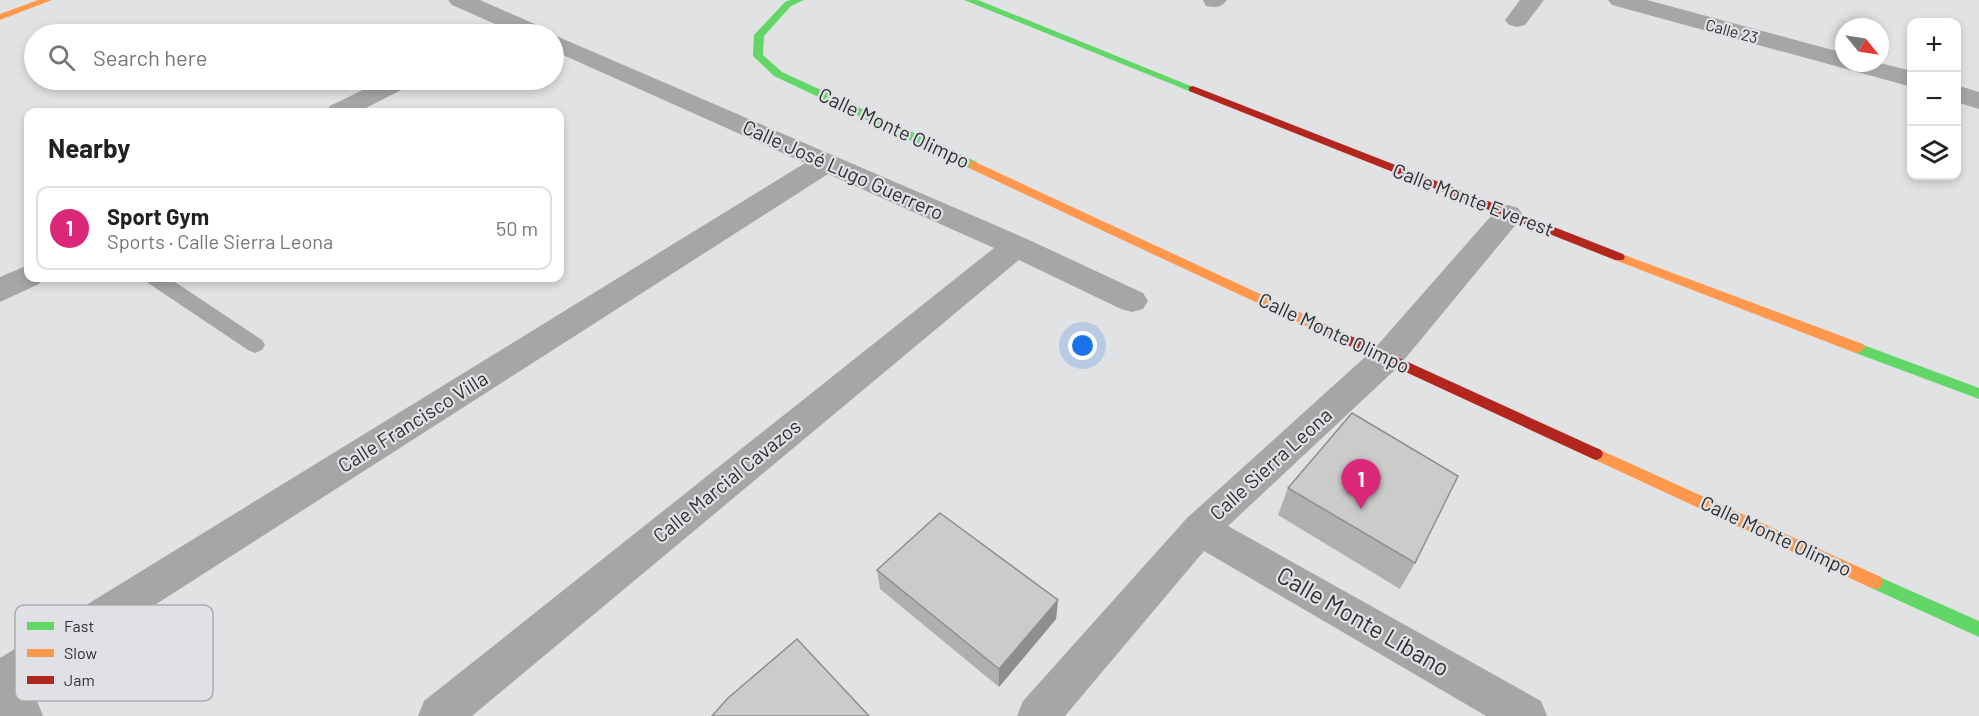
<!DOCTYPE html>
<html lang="en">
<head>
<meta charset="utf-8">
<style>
  body { margin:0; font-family:Barlow,sans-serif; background:#f2f2f2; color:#222 }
  .controls { position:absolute; right:18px; top:18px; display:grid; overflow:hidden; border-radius:12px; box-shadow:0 3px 9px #0003 }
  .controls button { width:54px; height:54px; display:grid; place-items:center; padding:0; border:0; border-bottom:2px solid #e0e0e0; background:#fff; color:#222; font:30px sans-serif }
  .compass { position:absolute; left:1835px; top:18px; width:54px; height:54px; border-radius:50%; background:#fff; box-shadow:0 3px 9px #0003; rotate:120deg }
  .you { position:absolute; left:1083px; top:346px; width:21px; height:21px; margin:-15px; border:4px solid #fff; border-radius:50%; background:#1a73e8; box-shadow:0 0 0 9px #1a73e833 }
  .badge { display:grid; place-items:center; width:39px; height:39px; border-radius:50%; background:#db2777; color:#fff; font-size:20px; font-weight:700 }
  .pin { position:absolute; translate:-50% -50px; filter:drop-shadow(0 2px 3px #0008) }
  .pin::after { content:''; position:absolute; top:32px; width:21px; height:18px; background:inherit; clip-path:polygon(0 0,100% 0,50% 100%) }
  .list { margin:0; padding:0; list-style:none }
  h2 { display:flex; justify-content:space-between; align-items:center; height:78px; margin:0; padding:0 24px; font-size:26px }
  h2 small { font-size:20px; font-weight:400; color:#767676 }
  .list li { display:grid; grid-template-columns:39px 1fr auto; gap:18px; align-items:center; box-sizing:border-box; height:84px; margin:0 12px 12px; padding:0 12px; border:2px solid #e0e0e0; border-radius:12px }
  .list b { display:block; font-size:22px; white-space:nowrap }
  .list p { margin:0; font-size:20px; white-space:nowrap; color:#767676 }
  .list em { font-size:20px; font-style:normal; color:#767676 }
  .icon { flex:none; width:33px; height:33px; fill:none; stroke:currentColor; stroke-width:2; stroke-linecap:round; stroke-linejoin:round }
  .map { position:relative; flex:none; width:1979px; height:716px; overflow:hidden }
  .search { position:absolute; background:#fff; box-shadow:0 3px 9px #0003; left:24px; top:24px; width:540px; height:66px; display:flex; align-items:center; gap:15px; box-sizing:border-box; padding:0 21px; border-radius:33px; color:#767676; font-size:22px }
  .panel { position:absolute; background:#fff; box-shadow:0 3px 9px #0003; left:24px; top:108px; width:540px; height:174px; border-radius:12px }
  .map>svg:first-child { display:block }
</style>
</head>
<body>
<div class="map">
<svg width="1979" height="716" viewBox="0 0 1979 716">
  <rect width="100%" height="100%" fill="#e1e2e4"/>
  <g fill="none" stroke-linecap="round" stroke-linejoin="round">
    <!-- lane -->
    <path fill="#a7a6a7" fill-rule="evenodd" d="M145,278H169L262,340L265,345L262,350L255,353L248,350L148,283Z"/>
    <!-- street -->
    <g fill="#a7a6a7" fill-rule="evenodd">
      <path d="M448,0H480L546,29L549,34H518L452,5Z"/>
      <path d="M1203,0H1227C1221,8 1215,8 1206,6Z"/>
      <path d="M1520,0H1544L1525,25L1517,27L1509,25L1505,20Z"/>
      <path d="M1608,0H1647L1844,53V63H1880L1912,71V87L1612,5Z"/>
      <path d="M554,35L1027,239L1143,293L1148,301L1143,309L1132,312L1121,309L1019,260L472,716H418L424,701L994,248L828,174L25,688L37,701L43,716H0V658L805,163L554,51Z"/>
      <path d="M383,80H415L411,85L358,112H326L330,106Z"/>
      <path d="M1956,85L1979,92V109L1956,102Z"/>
      <path d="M1508,205L1518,208L1523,215L1518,222L1399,366L1228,526L1541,701L1547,716H1486L1204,551L1065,716H1017L1023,701L1187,518L1375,348L1498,208Z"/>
      <path d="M28,265V278H43L39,284L0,302V277Z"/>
    </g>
    <!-- fast -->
    <g fill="#63d668" fill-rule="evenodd">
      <path d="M790,0H804L791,6L764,36L763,55L782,72L977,162V168H969L774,76L753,56L754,35L785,2Z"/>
      <path d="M964,0H978L1198,89L1197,91H1189Z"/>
      <path d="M1858,343L1979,388V399L1853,352L1851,348Z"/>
      <path d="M1875,575L1979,621V637L1869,587L1867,582L1869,577Z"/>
    </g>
    <!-- slow -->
    <g fill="#ff974d" fill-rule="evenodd">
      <path d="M38,0H52L0,20V14Z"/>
      <path d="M973,161L1325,324L1327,327L1320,332L1315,330L969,168V162Z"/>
      <path d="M1619,253L1863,344L1865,348L1858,353L1853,352L1615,260L1613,257L1615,254Z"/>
      <path d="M1596,448L1881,577L1883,582L1881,587L1875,589L1869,587L1591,458L1589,454L1591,450Z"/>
    </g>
    <!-- jam -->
    <g fill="#b3261e" fill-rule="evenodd">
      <path d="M1193,86L1623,254L1625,257L1623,260H1615L1189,91V87Z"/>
      <path d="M1320,322L1601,450L1603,454L1601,458L1596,460L1591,458L1315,330L1313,327Z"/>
    </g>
  </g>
  <!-- wall -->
  <g fill="#afafaf">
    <path d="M1288,488L1415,563L1400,589L1278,515Z"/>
    <path d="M877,570L1058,600L1056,619L999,687L880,589Z"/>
  </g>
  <!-- shaded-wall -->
  <path fill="#8f8e8f" d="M1058,600L1056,619L999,687V669Z"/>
  <!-- building -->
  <g fill="#cccbcc" stroke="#8f8e8f" stroke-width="1.5">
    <path d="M1352,413L1458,476L1415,563L1288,488Z"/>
    <path d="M940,513L1058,600L999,669L877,570Z"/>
    <path d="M797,639L869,716H712L728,698Z"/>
  </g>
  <g text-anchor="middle" stroke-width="4.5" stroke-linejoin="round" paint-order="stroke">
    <!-- far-street labels -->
    <g font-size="16" fill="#2f2f31" stroke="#e0e1e5">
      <text transform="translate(1732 31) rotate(15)" y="6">Calle 23</text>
    </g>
    <!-- street labels -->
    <g font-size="20" fill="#2f2f31" stroke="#e0e1e5">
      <text transform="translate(894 128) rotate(25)" y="7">Calle Monte Olimpo</text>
      <text transform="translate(843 170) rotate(24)" y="7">Calle José Lugo Guerrero</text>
      <text transform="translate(1473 200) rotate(21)" y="7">Calle Monte Everest</text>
      <text transform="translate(1334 333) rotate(25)" y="7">Calle Monte Olimpo</text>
      <text transform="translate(413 422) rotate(-32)" y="7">Calle Francisco Villa</text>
      <text transform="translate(1271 464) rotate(-42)" y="7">Calle Sierra Leona</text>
      <text transform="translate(727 481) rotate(-39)" y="7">Calle Marcial Cavazos</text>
      <text transform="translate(1776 536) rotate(25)" y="7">Calle Monte Olimpo</text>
    </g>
    <!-- near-street labels -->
    <g font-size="24" fill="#2f2f31" stroke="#e0e1e5">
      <text transform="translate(1363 622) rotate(30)" y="8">Calle Monte Líbano</text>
    </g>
  </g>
  <!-- legend -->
  <rect x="15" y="605" width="198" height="96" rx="9" fill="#e0e1e5" stroke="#abacaf" stroke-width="1.5"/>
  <rect x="27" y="622" width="27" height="8" fill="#63d668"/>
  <rect x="27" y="649" width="27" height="8" fill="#ff974d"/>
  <rect x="27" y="676" width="27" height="8" fill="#b3261e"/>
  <g font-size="16" fill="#2f2f31">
    <text x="64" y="632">Fast</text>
    <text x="64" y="659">Slow</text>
    <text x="64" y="686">Jam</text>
  </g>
</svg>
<div class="controls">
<button>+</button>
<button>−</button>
<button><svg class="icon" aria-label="layers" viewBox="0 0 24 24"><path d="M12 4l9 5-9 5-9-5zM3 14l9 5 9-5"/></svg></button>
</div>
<svg class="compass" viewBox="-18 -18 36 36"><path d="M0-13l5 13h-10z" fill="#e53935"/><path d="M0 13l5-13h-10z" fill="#767676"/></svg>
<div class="you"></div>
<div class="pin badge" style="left:1361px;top:509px">1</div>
<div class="search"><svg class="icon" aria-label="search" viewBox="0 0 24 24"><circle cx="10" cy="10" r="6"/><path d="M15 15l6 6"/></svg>Search here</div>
<section class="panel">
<h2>Nearby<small></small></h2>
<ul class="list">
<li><span class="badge">1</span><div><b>Sport Gym</b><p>Sports · Calle Sierra Leona</p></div><em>50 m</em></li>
</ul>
</section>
</div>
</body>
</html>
